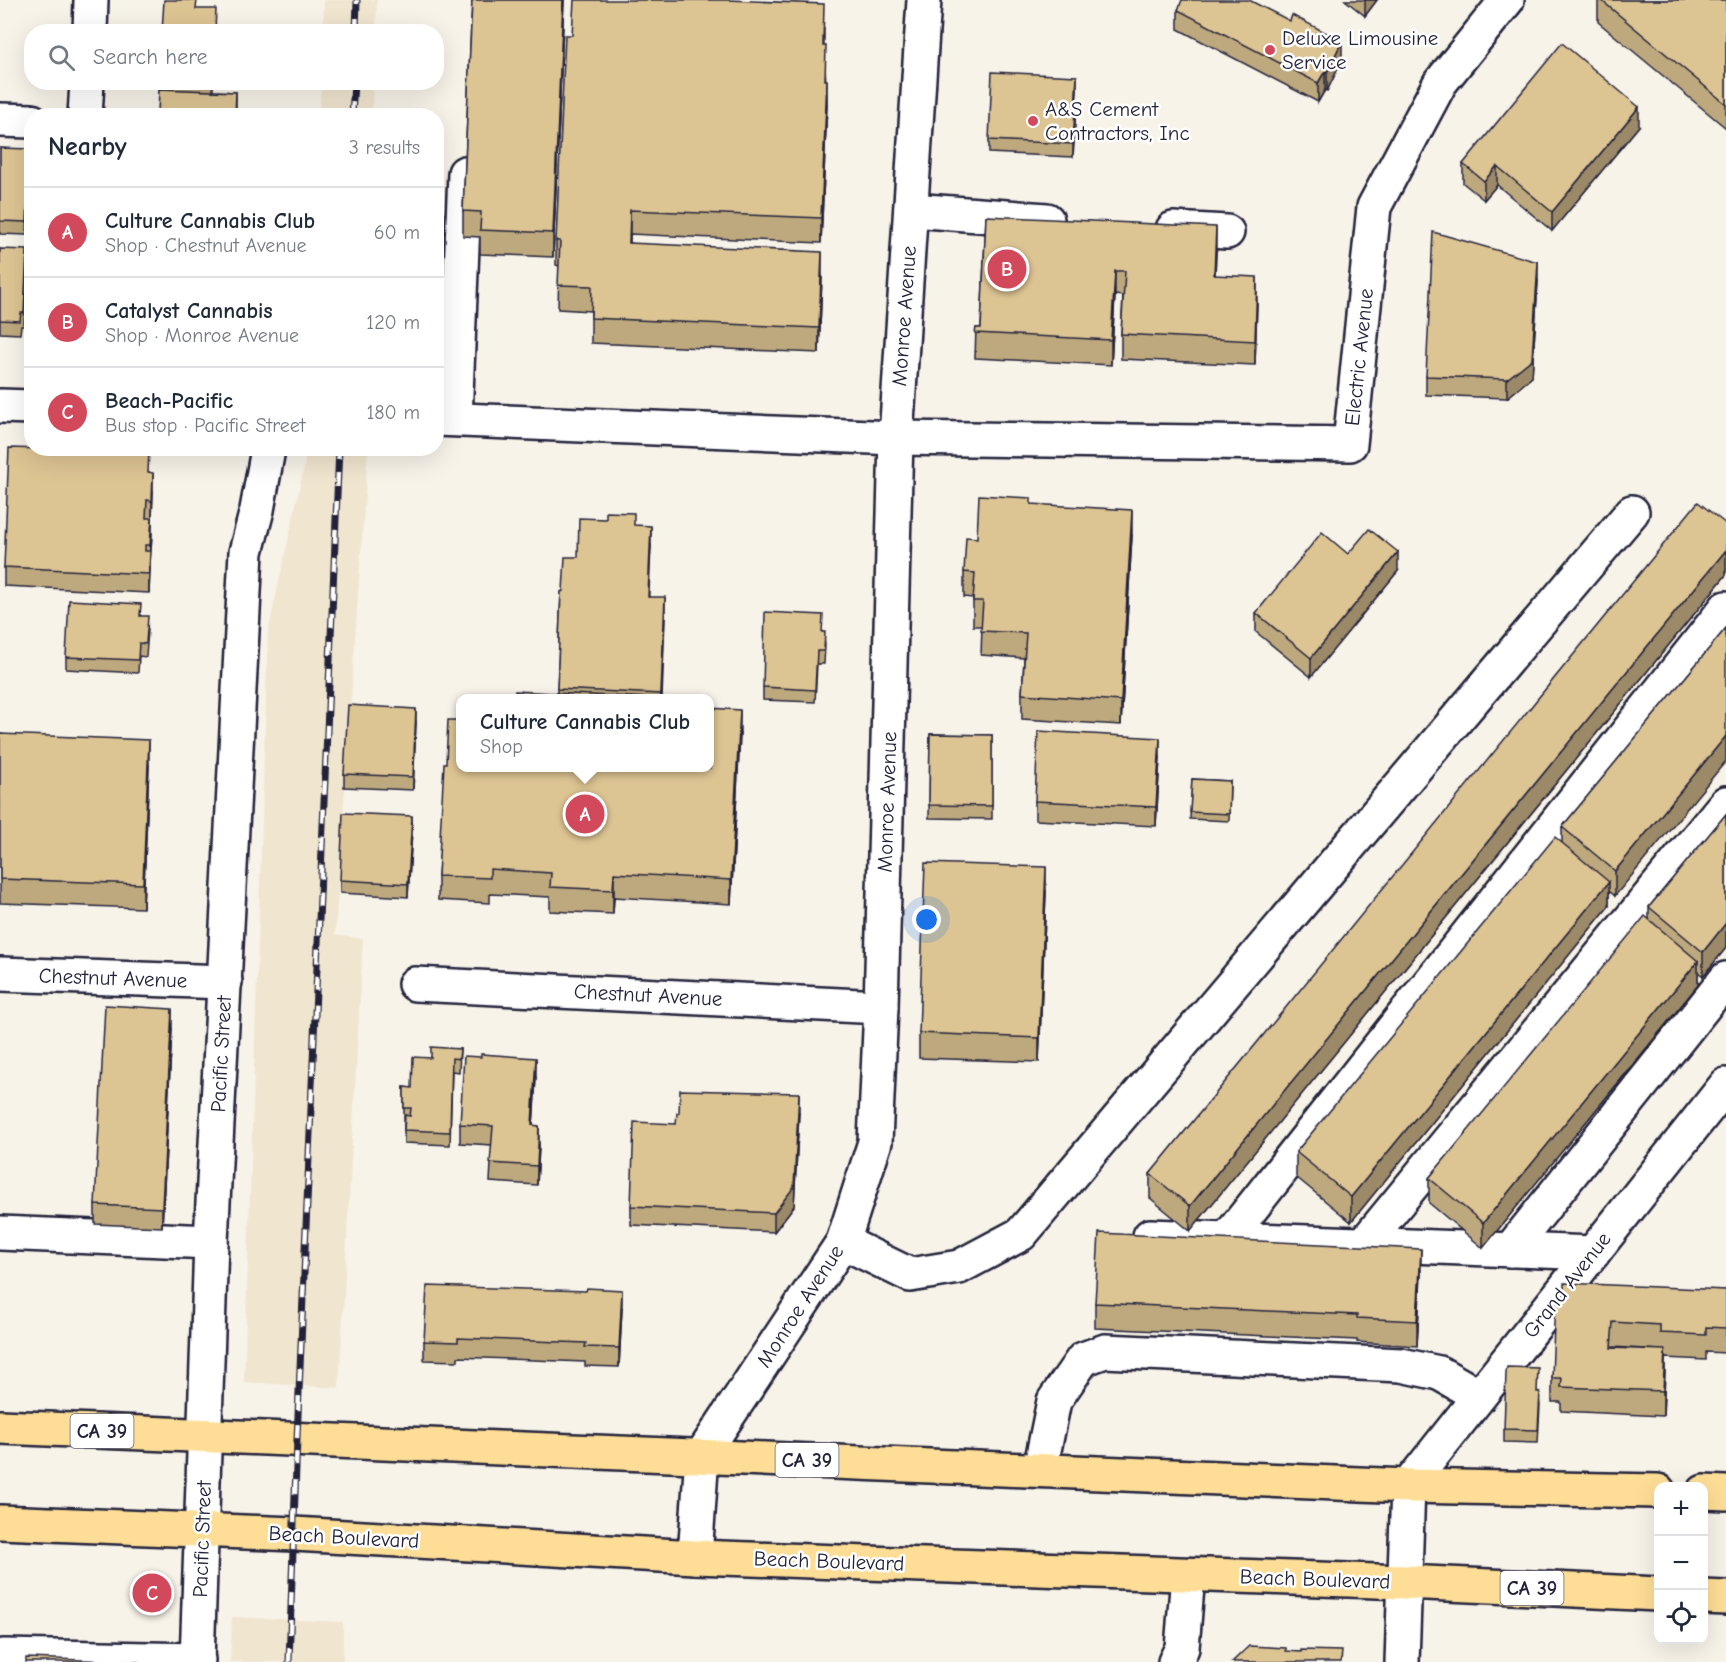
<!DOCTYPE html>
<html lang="en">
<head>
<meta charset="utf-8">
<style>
  body { margin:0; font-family:"Comic Neue",sans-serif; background:#f6f6f7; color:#1f2937 }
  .controls { position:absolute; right:18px; bottom:18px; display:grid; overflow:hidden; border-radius:12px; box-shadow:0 6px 24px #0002 }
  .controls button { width:54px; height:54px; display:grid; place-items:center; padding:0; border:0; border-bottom:2px solid #e0e1e3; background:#fff; color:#1f2937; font:30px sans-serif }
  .you { position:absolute; left:927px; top:920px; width:21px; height:21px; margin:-15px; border:4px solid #fff; border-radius:50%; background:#1a73e8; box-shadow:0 0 0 9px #1a73e833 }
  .badge { display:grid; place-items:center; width:39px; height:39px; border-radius:50%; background:#d1495b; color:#fff; font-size:20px; font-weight:700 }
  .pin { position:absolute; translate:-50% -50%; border:3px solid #fff; box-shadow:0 2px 6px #0006 }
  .popup { position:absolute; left:456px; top:694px; width:258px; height:78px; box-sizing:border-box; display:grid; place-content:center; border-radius:12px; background:#fff; filter:drop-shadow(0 2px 4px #0005); font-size:20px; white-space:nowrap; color:#747a83 }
  .popup b { font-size:22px; color:#1f2937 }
  .popup::after { content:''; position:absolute; left:50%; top:100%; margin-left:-12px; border:12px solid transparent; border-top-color:#fff }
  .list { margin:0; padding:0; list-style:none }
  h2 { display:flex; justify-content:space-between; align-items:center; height:78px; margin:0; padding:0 24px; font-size:26px }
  h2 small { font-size:20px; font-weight:400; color:#747a83 }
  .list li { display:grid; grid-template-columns:39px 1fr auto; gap:18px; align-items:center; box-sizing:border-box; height:90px; padding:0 24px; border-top:2px solid #e0e1e3 }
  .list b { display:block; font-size:22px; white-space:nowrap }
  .list p { margin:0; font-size:20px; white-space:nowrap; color:#747a83 }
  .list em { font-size:20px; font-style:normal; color:#747a83 }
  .icon { flex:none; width:33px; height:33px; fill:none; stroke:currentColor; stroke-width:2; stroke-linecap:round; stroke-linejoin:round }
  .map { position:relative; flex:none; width:1726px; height:1662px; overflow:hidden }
  .search { position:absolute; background:#fff; box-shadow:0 6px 24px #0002; left:24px; top:24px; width:420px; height:66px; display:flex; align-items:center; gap:15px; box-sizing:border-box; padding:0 21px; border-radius:24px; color:#747a83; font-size:22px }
  .panel { position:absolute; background:#fff; box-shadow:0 6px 24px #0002; left:24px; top:108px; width:420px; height:348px; border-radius:24px }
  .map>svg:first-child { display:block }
</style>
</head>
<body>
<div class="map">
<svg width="1726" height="1662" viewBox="0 0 1726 1662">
  <rect width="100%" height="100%" fill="#f8f3e9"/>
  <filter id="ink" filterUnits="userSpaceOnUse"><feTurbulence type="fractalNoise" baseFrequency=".0167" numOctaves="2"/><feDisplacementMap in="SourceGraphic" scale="12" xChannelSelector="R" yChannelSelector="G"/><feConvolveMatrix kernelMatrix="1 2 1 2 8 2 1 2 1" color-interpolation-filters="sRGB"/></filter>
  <g filter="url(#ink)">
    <!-- built -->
    <g fill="#f0e5cf">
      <path d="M324,0H377L376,31H323Z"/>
      <path d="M321,83H373L372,115H319Z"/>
      <path d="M306,449H368L335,935L363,939L339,1388L244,1382L268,632L305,463Z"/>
      <path d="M232,1617L343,1622V1662H230Z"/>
    </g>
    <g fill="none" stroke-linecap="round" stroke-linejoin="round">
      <!-- minor casing -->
      <g stroke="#22223b" stroke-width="38">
        <g id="minor">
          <path d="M90,32L91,0"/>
          <path d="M85,116L87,82"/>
          <path d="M0,120L32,121"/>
          <path d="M911,210L1047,220"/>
          <path d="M1173,229L1227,232"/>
          <path d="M0,406L32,407"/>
          <path d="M436,419L896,438L1350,444L1374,207L1440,83L1507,0"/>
          <path d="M455,419L465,173"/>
          <path d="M0,974L225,982"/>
          <path d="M415,984L881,1007"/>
          <path d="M0,1233L211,1242"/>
          <path d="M1150,1236L1593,1253"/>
          <path d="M1227,1239L1726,608"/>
          <path d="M843,1242L910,1275L959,1267L1021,1234L1632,512"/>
          <path d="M1364,1244L1726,803"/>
          <path d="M1510,1250L1726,979"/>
          <path d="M1040,1470L1054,1401L1083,1359L1105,1351L1401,1365L1439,1373L1479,1396"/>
          <path d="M695,1557L702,1455L843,1242L875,1142L881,1007L896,438L924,0"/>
          <path d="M4,1662V1656L198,1660"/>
          <path d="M197,1662L211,1242L246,552L257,510L267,455L265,448"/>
          <path d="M1175,1662L1182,1648L1188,1575"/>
          <path d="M1402,1662L1408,1486L1726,1085"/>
        </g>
      </g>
      <!-- major casing -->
      <g stroke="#22223b" stroke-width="38">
        <g id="major">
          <path d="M0,1427L1408,1486L1658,1491"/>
          <path d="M1704,1492L1726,1493"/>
          <path d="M0,1522L294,1534L695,1557L1405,1582L1658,1594"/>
          <path d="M1704,1597L1726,1598"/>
        </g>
      </g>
      <!-- minor -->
      <use href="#minor" stroke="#fff" stroke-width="33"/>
      <!-- major -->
      <use href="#major" stroke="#fede96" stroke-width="33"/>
      <!-- rail casing -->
      <g stroke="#22223b" stroke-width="7">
        <g id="rail">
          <path d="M356,32L357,0"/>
          <path d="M352,116L354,82"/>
          <path d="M289,1662L297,1439L339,448"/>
        </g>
      </g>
      <!-- rail -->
      <use href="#rail" stroke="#fff" stroke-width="4.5" stroke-dasharray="14" stroke-linecap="butt"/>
    </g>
    <!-- wall -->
    <g fill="#bea97e" stroke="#22223b" stroke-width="1.5" fill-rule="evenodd">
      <path d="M472,0H564L553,257L480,254V237L463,236V211Z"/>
      <path d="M1345,0H1377L1365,16Z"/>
      <path d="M1598,0H1726V128L1598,22Z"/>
      <path d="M1178,10L1342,60L1327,91L1325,90L1318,102L1178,29Z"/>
      <path d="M824,29V46L827,104L821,243L630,234V243L822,276L819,353L591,343V311L558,309L559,266L556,265V241Z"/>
      <path d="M160,82H213V91L236,92V116H158Z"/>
      <path d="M1077,89L1073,157L989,153V140Z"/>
      <path d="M1639,126L1552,231L1497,185L1484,200L1463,183V164Z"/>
      <path d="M0,148L30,162L27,235L0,234Z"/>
      <path d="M986,216L1216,251L1215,275L1257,302L1255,365L1121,359V334L1123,296L1115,295L1111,365L975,358L976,328H981Z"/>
      <path d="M0,249L27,262L24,326H21L20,334L0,333Z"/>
      <path d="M1538,281L1532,377L1507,398L1426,395V376Z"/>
      <path d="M149,472L153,492L149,593L4,586V567Z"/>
      <path d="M1031,504L1132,535L1121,725L1022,719V694L1024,658L981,655L982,626H973V598L964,597V572L977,538Z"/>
      <path d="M1726,524V575L1190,1231L1150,1198V1174Z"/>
      <path d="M634,525L651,545L648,597L665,616L662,699H515L557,693L561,592L563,591L578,557Z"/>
      <path d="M1398,571L1311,677L1256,632V613Z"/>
      <path d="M141,616L148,629L146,657L139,656L138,673L66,669V657Z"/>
      <path d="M1726,628L1615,896L1609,891V906L1351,1222L1296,1177V1152L1562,843V827Z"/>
      <path d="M823,632L825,645L824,664H817L815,702L763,700V687Z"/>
      <path d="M416,722L413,790L344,787V774Z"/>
      <path d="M0,734L149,765L143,908L0,903Z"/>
      <path d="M740,734L731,904L614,897L613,914L550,911V897L490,894V903L438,900V876L446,763L460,768Z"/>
      <path d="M930,734L992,735V819L929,818Z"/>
      <path d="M1160,757L1156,826L1035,820V801Z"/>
      <path d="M1192,779L1230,781L1229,821L1190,819Z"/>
      <path d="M1726,814V948L1703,976L1698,972V985L1483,1248L1429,1203V1178L1649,920V907Z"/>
      <path d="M412,829L408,897L340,893V880Z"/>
      <path d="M1046,892L1039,1062L919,1058V1033Z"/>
      <path d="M172,1028L162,1227L95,1224V1205Z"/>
      <path d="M460,1049L459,1072L452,1071L450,1145L404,1143V1087L412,1088L431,1058Z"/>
      <path d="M536,1077L533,1125L539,1145L537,1185L490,1182L492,1145L460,1143V1124Z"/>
      <path d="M799,1112L794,1206L774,1232L631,1225V1206L676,1124Z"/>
      <path d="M1421,1273L1417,1346L1357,1342V1340L1095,1328V1303Z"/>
      <path d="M1726,1290V1353L1706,1352V1360L1665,1358L1663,1416L1561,1411V1402H1552V1378L1564,1297ZM1613,1347L1660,1350L1613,1348Z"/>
      <path d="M622,1308L619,1367L585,1366V1362L458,1357V1361L424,1360V1341Z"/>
      <path d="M1538,1392L1540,1405L1538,1443L1504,1442V1429Z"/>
    </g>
    <!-- shaded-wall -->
    <g fill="#9b8967" stroke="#22223b" stroke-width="1.5">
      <path d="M563,0H564L553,257V233Z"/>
      <path d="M1365,0H1377L1365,16Z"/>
      <path d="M1342,41V60L1327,91V72Z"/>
      <path d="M1325,71V90L1318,102V83Z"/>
      <path d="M1077,76V89L1073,157V144Z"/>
      <path d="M827,80V104L821,243V218Z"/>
      <path d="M1639,107V126L1552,231V212Z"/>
      <path d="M1497,166V185L1484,200V181Z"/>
      <path d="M630,210V234L629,268V243Z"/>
      <path d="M1216,227V251L1214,300V275Z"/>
      <path d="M822,252V276L819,353V328Z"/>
      <path d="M1538,262V281L1532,377L1507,398V379Z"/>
      <path d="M1115,271V295L1111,365V340Z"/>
      <path d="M1257,277V302L1255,365V341Z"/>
      <path d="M153,473V492L152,519V501Z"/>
      <path d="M1132,510V535L1121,725V701Z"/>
      <path d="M152,518V537L150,564V545Z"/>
      <path d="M651,526V545L648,616V597Z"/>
      <path d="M1726,550V575L1190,1231V1206Z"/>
      <path d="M150,551V570L149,593V574Z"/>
      <path d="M1398,552V571L1311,677V658Z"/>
      <path d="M665,597V616L661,699V694Z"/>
      <path d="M416,709V722L413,790V777Z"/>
      <path d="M740,710V734L731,904V880Z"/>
      <path d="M1726,736V761L1615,896V871Z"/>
      <path d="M1160,738V757L1156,826V807Z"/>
      <path d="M149,740V765L143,908V884Z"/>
      <path d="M412,816V829L408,897V884Z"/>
      <path d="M1046,867V892L1039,1062V1038Z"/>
      <path d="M614,873V897L613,914V890Z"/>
      <path d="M1609,882V906L1351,1222V1197Z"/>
      <path d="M1726,923V948L1703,976V952Z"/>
      <path d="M1698,961V985L1483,1248V1223Z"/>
      <path d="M172,1009V1028L162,1227V1208Z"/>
      <path d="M536,1058V1077L532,1144V1125Z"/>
      <path d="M799,1093V1112L794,1206L774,1232V1213Z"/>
      <path d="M539,1126V1145L537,1185V1166Z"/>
      <path d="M1421,1249V1273L1417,1346V1321Z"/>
      <path d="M622,1290V1308L619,1367V1348Z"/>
      <path d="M1665,1350V1375L1663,1416V1391Z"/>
    </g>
    <!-- building -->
    <g fill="#ddc493" stroke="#22223b" stroke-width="1.5">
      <path d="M164,0H197L196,9H216L215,32H162Z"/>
      <path d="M472,0H563L553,233L480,230L481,212L463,211Z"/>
      <path d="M574,0H728L824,4L823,46H826L825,80H827L821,218L630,210L629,243L822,252L819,328L591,318L592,286L558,285L560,241H556L565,35H572Z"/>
      <path d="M1182,0H1249L1290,21L1292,15L1342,41L1327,72L1325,71L1318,83L1178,10Z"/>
      <path d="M1601,0H1726V104Z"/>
      <path d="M1562,43L1639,107L1552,212L1497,166L1484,181L1463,164Z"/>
      <path d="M992,72L1077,76L1073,144L989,140Z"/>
      <path d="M159,89L236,92L235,116H158Z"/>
      <path d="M0,148L30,149L27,222L0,221Z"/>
      <path d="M986,216L1216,227L1214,275L1257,277L1255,341L1121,334L1125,271H1115L1111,340L975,333L976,328H981Z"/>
      <path d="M1433,232L1538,262L1532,359L1507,379L1426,376Z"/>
      <path d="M0,249L27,250L24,313H21L20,321L0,320Z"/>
      <path d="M9,448L44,449V448H95L149,451L148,472L153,473L152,501L147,500L146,518H152L150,545H145V551H150L149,574L4,567Z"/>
      <path d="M979,495L1031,498V504L1132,510L1121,701L1022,694L1026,633L981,631L983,601H973L975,573L964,572L966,537L977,538Z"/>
      <path d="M1698,502L1726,524V550L1190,1206L1150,1174Z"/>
      <path d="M606,512L634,513V525L651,526L648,597H665L661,694L557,689L561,592L563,591L565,557H578L579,518L606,519Z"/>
      <path d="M1369,529L1398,552L1311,658L1256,613L1322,532L1348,554Z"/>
      <path d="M69,600L141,604L140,616H148L146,644L139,643L138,660L66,657Z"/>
      <path d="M765,612L823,615L822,632H825L824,651H817L815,690L763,687Z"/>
      <path d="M1726,628V736L1615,871L1562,827Z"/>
      <path d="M515,691L647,698V699H515Z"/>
      <path d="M348,705L416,709L413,777L344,774Z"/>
      <path d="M710,708L740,710L731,880L614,873L613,890L550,887L551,873L490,869V878L438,876L444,763H446L448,720H460V768H710Z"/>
      <path d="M1038,731L1160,738L1156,807L1035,801Z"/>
      <path d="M0,734L149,740L143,884L0,879Z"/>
      <path d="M930,734L992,735V806L929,805Z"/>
      <path d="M1192,779L1230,781L1229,814L1190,812Z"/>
      <path d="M343,813L412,816L408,884L340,880Z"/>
      <path d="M1726,814V923L1703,952L1649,907Z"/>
      <path d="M1555,837L1609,882L1351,1197L1296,1152Z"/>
      <path d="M925,863L1046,867L1039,1038L919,1033Z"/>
      <path d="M1645,916L1698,961L1483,1223L1429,1178Z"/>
      <path d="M105,1005L172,1009L162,1208L95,1205Z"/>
      <path d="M431,1047L460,1049L459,1059L452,1058L450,1132L404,1130L405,1115L410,1116L411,1108H404V1087L412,1088L413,1057L431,1058Z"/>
      <path d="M481,1054L536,1058L532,1125L539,1126L537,1166L490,1163L493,1126L460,1124L464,1056L481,1057Z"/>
      <path d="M680,1090L799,1093L794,1187L774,1213L631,1206L634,1122L676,1124L677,1113H679Z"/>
      <path d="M1099,1233L1421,1249L1417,1321L1357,1318V1315L1095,1303Z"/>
      <path d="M1564,1283L1726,1290V1328L1706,1327V1335L1660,1333V1325L1613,1322L1611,1348L1665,1350L1663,1391L1561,1387L1562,1378H1552L1555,1297H1564Z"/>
      <path d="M427,1286L586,1291L587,1288L622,1290L619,1348L585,1347L586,1343L458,1338V1342L424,1341Z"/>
      <path d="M1507,1367L1538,1368L1537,1392H1540L1538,1430L1504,1429L1506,1373Z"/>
      <path d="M1249,1646L1286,1648V1651L1301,1652V1650L1342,1651L1341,1662H1232Z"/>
      <path d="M26,1658L139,1662H26Z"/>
    </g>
  </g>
  <!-- markers -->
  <g fill="#d1495b" stroke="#fff" stroke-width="2">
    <circle cx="1270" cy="50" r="6"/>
    <circle cx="1033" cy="121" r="6"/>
  </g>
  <g text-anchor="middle" stroke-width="5" stroke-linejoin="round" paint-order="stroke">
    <!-- shield labels -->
    <g fill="#fff" stroke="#646476" stroke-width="1.5">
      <rect x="70.5" y="1414" width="63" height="34" rx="4.5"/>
      <rect x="775.5" y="1443" width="63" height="34" rx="4.5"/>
      <rect x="1500.5" y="1571" width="63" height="34" rx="4.5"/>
    </g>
    <g font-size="20" font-weight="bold" fill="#22223b">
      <text x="102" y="1438">CA 39</text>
      <text x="807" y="1467">CA 39</text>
      <text x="1532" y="1595">CA 39</text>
    </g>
    <!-- poi labels -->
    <g font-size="21" fill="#22223b" stroke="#fff" text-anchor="start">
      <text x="1282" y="45">Deluxe Limousine<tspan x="1282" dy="24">Service</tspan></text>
      <text x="1045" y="116">A&amp;S Cement<tspan x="1045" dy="24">Contractors, Inc</tspan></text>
    </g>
    <!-- street labels -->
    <g font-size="21" fill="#22223b" stroke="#fff">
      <text transform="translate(904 316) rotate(-86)" y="7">Monroe Avenue</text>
      <text transform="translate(1359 357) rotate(-84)" y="7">Electric Avenue</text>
      <text transform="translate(887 802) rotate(-88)" y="7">Monroe Avenue</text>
      <text transform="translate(113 978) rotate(2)" y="7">Chestnut Avenue</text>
      <text transform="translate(648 995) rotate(3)" y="7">Chestnut Avenue</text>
      <text transform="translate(221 1054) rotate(-87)" y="7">Pacific Street</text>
      <text transform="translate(1567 1285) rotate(-52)" y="7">Grand Avenue</text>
      <text transform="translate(800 1306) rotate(-57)" y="7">Monroe Avenue</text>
      <text transform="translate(344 1537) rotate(3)" y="7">Beach Boulevard</text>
      <text transform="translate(202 1539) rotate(-88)" y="7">Pacific Street</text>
      <text transform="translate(829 1561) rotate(2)" y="7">Beach Boulevard</text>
      <text transform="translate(1315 1579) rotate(2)" y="7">Beach Boulevard</text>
    </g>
  </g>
</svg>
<div class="controls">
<button>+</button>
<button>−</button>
<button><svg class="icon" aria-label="locate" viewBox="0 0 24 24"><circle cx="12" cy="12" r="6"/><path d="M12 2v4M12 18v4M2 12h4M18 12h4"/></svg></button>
</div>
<div class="you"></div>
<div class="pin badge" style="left:585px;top:814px">A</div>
<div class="popup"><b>Culture Cannabis Club</b>Shop</div>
<div class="pin badge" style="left:1007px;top:269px">B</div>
<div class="pin badge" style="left:152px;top:1593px">C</div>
<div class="search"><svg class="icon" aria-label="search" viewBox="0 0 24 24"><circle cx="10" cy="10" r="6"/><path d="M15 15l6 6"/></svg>Search here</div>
<section class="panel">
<h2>Nearby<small>3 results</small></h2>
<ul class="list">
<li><span class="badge">A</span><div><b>Culture Cannabis Club</b><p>Shop · Chestnut Avenue</p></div><em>60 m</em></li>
<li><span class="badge">B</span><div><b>Catalyst Cannabis</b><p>Shop · Monroe Avenue</p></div><em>120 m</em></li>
<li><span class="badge">C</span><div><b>Beach-Pacific</b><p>Bus stop · Pacific Street</p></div><em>180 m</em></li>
</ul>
</section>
</div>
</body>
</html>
